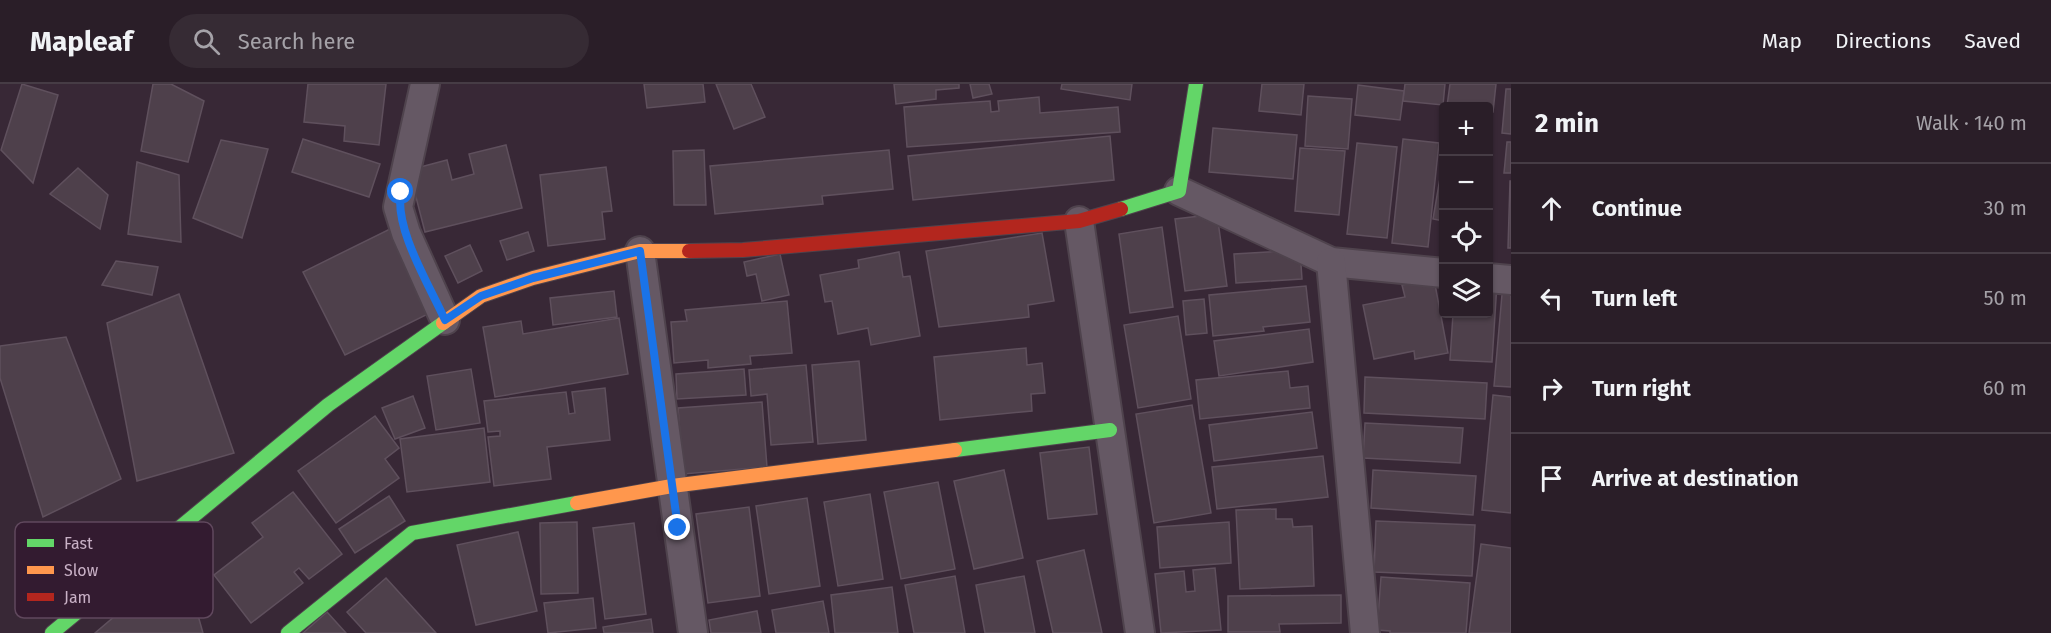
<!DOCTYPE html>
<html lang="en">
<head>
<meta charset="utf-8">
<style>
  body { margin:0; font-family:"Fira Sans",sans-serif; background:#362b34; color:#f1f3f6 }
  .controls { position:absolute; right:18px; top:18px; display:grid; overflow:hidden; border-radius:6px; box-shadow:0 2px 4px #0004 }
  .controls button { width:54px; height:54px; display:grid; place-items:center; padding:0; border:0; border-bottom:2px solid #463c45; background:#2a1e28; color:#f1f3f6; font:30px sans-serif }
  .stop { position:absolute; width:18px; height:18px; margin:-14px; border:4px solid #1a73e8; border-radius:50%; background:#fff }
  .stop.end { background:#1a73e8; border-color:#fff; box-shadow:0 2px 6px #0008 }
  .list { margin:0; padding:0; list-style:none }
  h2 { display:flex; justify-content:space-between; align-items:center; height:78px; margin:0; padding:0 24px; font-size:26px }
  h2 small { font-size:20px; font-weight:400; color:#a5a2a8 }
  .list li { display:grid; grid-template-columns:39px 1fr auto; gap:18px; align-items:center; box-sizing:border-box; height:90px; padding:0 24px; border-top:2px solid #463c45 }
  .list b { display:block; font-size:22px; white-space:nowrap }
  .list em { font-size:20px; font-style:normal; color:#a5a2a8 }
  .icon { flex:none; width:33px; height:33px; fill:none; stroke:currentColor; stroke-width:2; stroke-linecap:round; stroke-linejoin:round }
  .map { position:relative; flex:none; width:1511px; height:549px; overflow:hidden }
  header { display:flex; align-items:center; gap:36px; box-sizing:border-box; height:84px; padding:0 30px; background:#2a1e28; border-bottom:2px solid #463c45 }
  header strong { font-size:28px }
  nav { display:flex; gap:33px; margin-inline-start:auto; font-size:21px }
  .search { width:420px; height:54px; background:#362b34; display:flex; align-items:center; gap:15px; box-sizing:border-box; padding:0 21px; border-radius:33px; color:#a5a2a8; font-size:22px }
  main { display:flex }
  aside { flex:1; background:#2a1e28 }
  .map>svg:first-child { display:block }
</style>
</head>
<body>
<header>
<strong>Mapleaf</strong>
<div class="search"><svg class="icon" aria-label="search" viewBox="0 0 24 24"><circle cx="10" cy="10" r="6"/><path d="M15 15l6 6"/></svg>Search here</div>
<nav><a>Map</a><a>Directions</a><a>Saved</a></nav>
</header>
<main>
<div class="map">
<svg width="1511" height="549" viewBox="0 0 1511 549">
  <rect width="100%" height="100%" fill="#382836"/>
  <!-- building -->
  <g fill="#4e404b" stroke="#5f505d" stroke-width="1.5">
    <path d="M22,0L58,11L33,99L1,66Z"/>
    <path d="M153,0H171L204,17L188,78L141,67Z"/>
    <path d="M308,0H386L379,61L344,57L345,42L304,38Z"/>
    <path d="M644,0H703L705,18L647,24Z"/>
    <path d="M716,0H751L765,33L734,45Z"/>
    <path d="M894,0H959V4L936,6V15L896,20Z"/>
    <path d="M970,0H989L992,10L973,14Z"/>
    <path d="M1062,0H1132L1130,16L1061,5Z"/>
    <path d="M1262,0H1304L1301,31L1259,27Z"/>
    <path d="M1405,0H1445L1443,21L1403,17Z"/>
    <path d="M1450,0H1496L1493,28H1488V22H1447Z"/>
    <path d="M1358,1L1404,7L1400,36L1355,31Z"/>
    <path d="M1506,5H1511V50L1502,49Z"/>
    <path d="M1308,12L1352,15L1348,65L1305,62Z"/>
    <path d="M1039,13L1040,29L1118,23L1120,48L907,63L904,23L990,17L991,28L999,27L998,17Z"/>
    <path d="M1213,44L1297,51L1293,95L1209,88Z"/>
    <path d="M1110,52L1114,96L913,116L908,72Z"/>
    <path d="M303,55L380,80L369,113L292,88Z"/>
    <path d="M1403,55L1439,59L1428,163L1392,159Z"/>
    <path d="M221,56L268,65L242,154L193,134Z"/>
    <path d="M1507,58H1511V89H1504Z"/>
    <path d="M1357,59L1397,63L1387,154L1347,150Z"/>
    <path d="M506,61L522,124L425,148L409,86L447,76L452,96L474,90L469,70Z"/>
    <path d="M1300,64L1345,67L1339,131L1295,127Z"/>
    <path d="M704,66L706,121H674L673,67Z"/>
    <path d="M889,66L893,105L822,112L823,120L715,130L710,82Z"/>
    <path d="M1444,71V137L1433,135Z"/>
    <path d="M137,78L179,91L181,158L128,150Z"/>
    <path d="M606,83L612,127L602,128L605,155L548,162L540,91Z"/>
    <path d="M78,84L108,111L100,145L50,110Z"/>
    <path d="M1510,97H1511V164H1508Z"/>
    <path d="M1217,130L1227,202L1185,207L1175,135Z"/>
    <path d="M1162,143L1173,223L1130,229L1119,150Z"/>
    <path d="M390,145L432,228L345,271L303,188Z"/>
    <path d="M528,148L534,167L507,176L500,157Z"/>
    <path d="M1042,149L1054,217L1028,221L1029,233L939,243L926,167Z"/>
    <path d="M470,161L482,187L458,199L445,172Z"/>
    <path d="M1300,166L1302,195L1236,199L1234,170Z"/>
    <path d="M899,168L903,193L910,192L920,252L871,261L868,244L838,250L832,217L825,218L820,191L859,184L858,176Z"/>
    <path d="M780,170L789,211L762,217L756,190L747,192L744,178Z"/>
    <path d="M116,177L158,183L152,211L102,201Z"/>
    <path d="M1434,195L1448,269L1415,275L1414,267L1374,275L1363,221L1405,213L1402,201Z"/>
    <path d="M1488,198L1497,199L1492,278L1450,276L1453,230H1488Z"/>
    <path d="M1503,199H1511V303L1494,302Z"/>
    <path d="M1306,202L1310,238L1263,243L1264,247L1213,252L1209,211Z"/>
    <path d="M614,207L617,233L553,241L550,214Z"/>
    <path d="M179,210L234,369L137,397L107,239Z"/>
    <path d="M1204,215L1207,249L1186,251L1183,217Z"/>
    <path d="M787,217L792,269L750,272L751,280L708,284V276L674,279L671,238L687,237L685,226Z"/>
    <path d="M1178,232L1191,315L1138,324L1124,241Z"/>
    <path d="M619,234L628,290L495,313L483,243L521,237L523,250Z"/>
    <path d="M1309,245L1313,278L1219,292L1214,257Z"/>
    <path d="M66,253L121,395L43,433L0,294V262Z"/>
    <path d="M1026,264L1027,281L1042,279L1045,309L1031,310L1032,327L940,336L934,273Z"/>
    <path d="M859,277L866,356L818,360L812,281Z"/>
    <path d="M806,281L813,358L771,361L767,310L751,312L749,286Z"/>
    <path d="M471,285L480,339L436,346L427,292Z"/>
    <path d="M744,285L746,311L677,315L676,290Z"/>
    <path d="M1288,287L1290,304L1308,302L1310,324L1200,335L1196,296Z"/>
    <path d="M1365,293L1487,299L1485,335L1364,329Z"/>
    <path d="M605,304L610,356L547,363L551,395L494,402L488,353L500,352V347L488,348L484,317L566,308L569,330L575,329L572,308Z"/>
    <path d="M1493,311L1511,313V429L1482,426Z"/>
    <path d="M413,312L425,344L395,355L382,324Z"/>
    <path d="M762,318L767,383L683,390L678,324Z"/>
    <path d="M1192,321L1211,429L1154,439L1136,330Z"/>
    <path d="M1312,328L1317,364L1214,377L1209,341Z"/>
    <path d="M375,332L399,364L385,375L399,394L336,439L298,387Z"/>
    <path d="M1365,339L1463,344L1460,379L1363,374Z"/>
    <path d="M484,344L490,398L407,408L400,355Z"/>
    <path d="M1089,363L1097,430L1048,435L1040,369Z"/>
    <path d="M1323,372L1328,413L1217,425L1212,383Z"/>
    <path d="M1004,386L1023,474L974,485L954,397Z"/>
    <path d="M1373,386L1476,392L1473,431L1371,424Z"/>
    <path d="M938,398L955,485L901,495L884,408Z"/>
    <path d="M293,408L342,470L309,495L299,484L294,488L303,499L251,539L214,491L263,453L252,439Z"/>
    <path d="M870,410L883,495L838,502L824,418Z"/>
    <path d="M389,412L405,437L355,469L339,445Z"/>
    <path d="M807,414L820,502L769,510L756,422Z"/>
    <path d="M749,423L760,512L708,519L696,430Z"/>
    <path d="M1276,425V435H1292L1293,443L1312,442L1314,502L1240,505L1236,426Z"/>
    <path d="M1376,437L1475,441L1472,492L1374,488Z"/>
    <path d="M577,438L578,509L541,510L540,439Z"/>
    <path d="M1229,438L1231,479L1160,484L1157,443Z"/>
    <path d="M634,439L646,530L605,535L593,444Z"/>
    <path d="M518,448L537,527L476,541L457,461Z"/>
    <path d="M1481,460L1511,464V549H1469Z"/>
    <path d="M1084,466L1102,549H1053L1037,477Z"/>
    <path d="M182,475L203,549H95Z"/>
    <path d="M1215,484L1221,546L1161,549L1155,490L1184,487L1186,508L1195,507L1193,486Z"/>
    <path d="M955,492L965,549H914L905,501Z"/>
    <path d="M1024,492L1035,549H985L976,501Z"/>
    <path d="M1381,493L1470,499L1466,549H1390V547L1377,546Z"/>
    <path d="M386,494L436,549H366L347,528Z"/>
    <path d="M892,503L898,549H835L831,511Z"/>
    <path d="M1341,511V539L1279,540L1280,548H1228V512Z"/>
    <path d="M593,514L596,544L548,549L544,519Z"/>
    <path d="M823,517L829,549H776L772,526Z"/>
    <path d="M757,527L761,549H711L709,536Z"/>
    <path d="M327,528L346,549H303Z"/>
    <path d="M651,535L653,549H604L603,543Z"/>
  </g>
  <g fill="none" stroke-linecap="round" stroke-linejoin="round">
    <!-- street casing -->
    <g stroke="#4f434d" stroke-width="32">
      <g id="street">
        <path d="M425,0L398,123L406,149L445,236"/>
        <path d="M1179,107L1331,178L1444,189"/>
        <path d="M1079,137L1140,549"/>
        <path d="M640,167L693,549"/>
        <path d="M1331,178L1365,549"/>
        <path d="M1488,194L1511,196"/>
      </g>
    </g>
    <!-- fast casing -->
    <g stroke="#4f434d" stroke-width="16">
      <g id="fast">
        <path d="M1121,125L1179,107L1196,0"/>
        <path d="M955,366L1110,346"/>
        <path d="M52,549L328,321L443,239"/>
        <path d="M288,549L412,449L577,419"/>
      </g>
    </g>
    <!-- slow casing -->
    <g stroke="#4f434d" stroke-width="16">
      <g id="slow">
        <path d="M443,239L481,212L533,194L640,167H689"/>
        <path d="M577,419L672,402L955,366"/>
      </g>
    </g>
    <!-- jam casing -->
    <g stroke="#4f434d" stroke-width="16">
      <path id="jam" d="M689,167L743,166L1079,137L1121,125"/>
    </g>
    <!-- street -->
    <use href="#street" stroke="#655864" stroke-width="28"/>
    <!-- fast -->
    <use href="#fast" stroke="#63d668" stroke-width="14"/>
    <!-- slow -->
    <use href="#slow" stroke="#ff974d" stroke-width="14"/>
    <!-- jam -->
    <use href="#jam" stroke="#b3261e" stroke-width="14"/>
  </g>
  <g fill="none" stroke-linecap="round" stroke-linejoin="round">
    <!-- route -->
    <path stroke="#1a73e8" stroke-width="8" d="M401,108C394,145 430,202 445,236L481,212L533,194L640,167L678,444"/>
  </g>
  <!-- legend -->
  <rect x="15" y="438" width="198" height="96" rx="9" fill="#331b30" stroke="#60485d" stroke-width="1.5"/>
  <rect x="27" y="455" width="27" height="8" fill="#63d668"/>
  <rect x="27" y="482" width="27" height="8" fill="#ff974d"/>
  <rect x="27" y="509" width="27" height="8" fill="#b3261e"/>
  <g font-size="16" fill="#c9b1c6">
    <text x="64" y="465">Fast</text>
    <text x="64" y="492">Slow</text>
    <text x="64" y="519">Jam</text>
  </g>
</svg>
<div class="controls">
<button>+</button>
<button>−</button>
<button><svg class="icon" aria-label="locate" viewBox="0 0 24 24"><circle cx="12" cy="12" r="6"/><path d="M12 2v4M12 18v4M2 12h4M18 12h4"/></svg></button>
<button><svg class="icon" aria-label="layers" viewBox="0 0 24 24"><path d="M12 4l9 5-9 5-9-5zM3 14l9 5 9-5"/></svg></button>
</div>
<div class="stop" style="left:401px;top:108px"></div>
<div class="stop end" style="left:678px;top:444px"></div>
</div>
<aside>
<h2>2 min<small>Walk · 140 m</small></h2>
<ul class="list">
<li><svg class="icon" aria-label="ahead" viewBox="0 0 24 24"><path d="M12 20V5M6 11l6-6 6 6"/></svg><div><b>Continue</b></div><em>30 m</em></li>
<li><svg class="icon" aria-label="left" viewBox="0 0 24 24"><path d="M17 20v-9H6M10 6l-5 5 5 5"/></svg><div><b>Turn left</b></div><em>50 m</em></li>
<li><svg class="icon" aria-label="right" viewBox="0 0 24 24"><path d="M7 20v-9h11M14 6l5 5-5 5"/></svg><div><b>Turn right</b></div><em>60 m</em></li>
<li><svg class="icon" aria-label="arrive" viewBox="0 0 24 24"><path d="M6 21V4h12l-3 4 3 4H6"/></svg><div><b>Arrive at destination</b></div></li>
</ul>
</aside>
</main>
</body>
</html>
